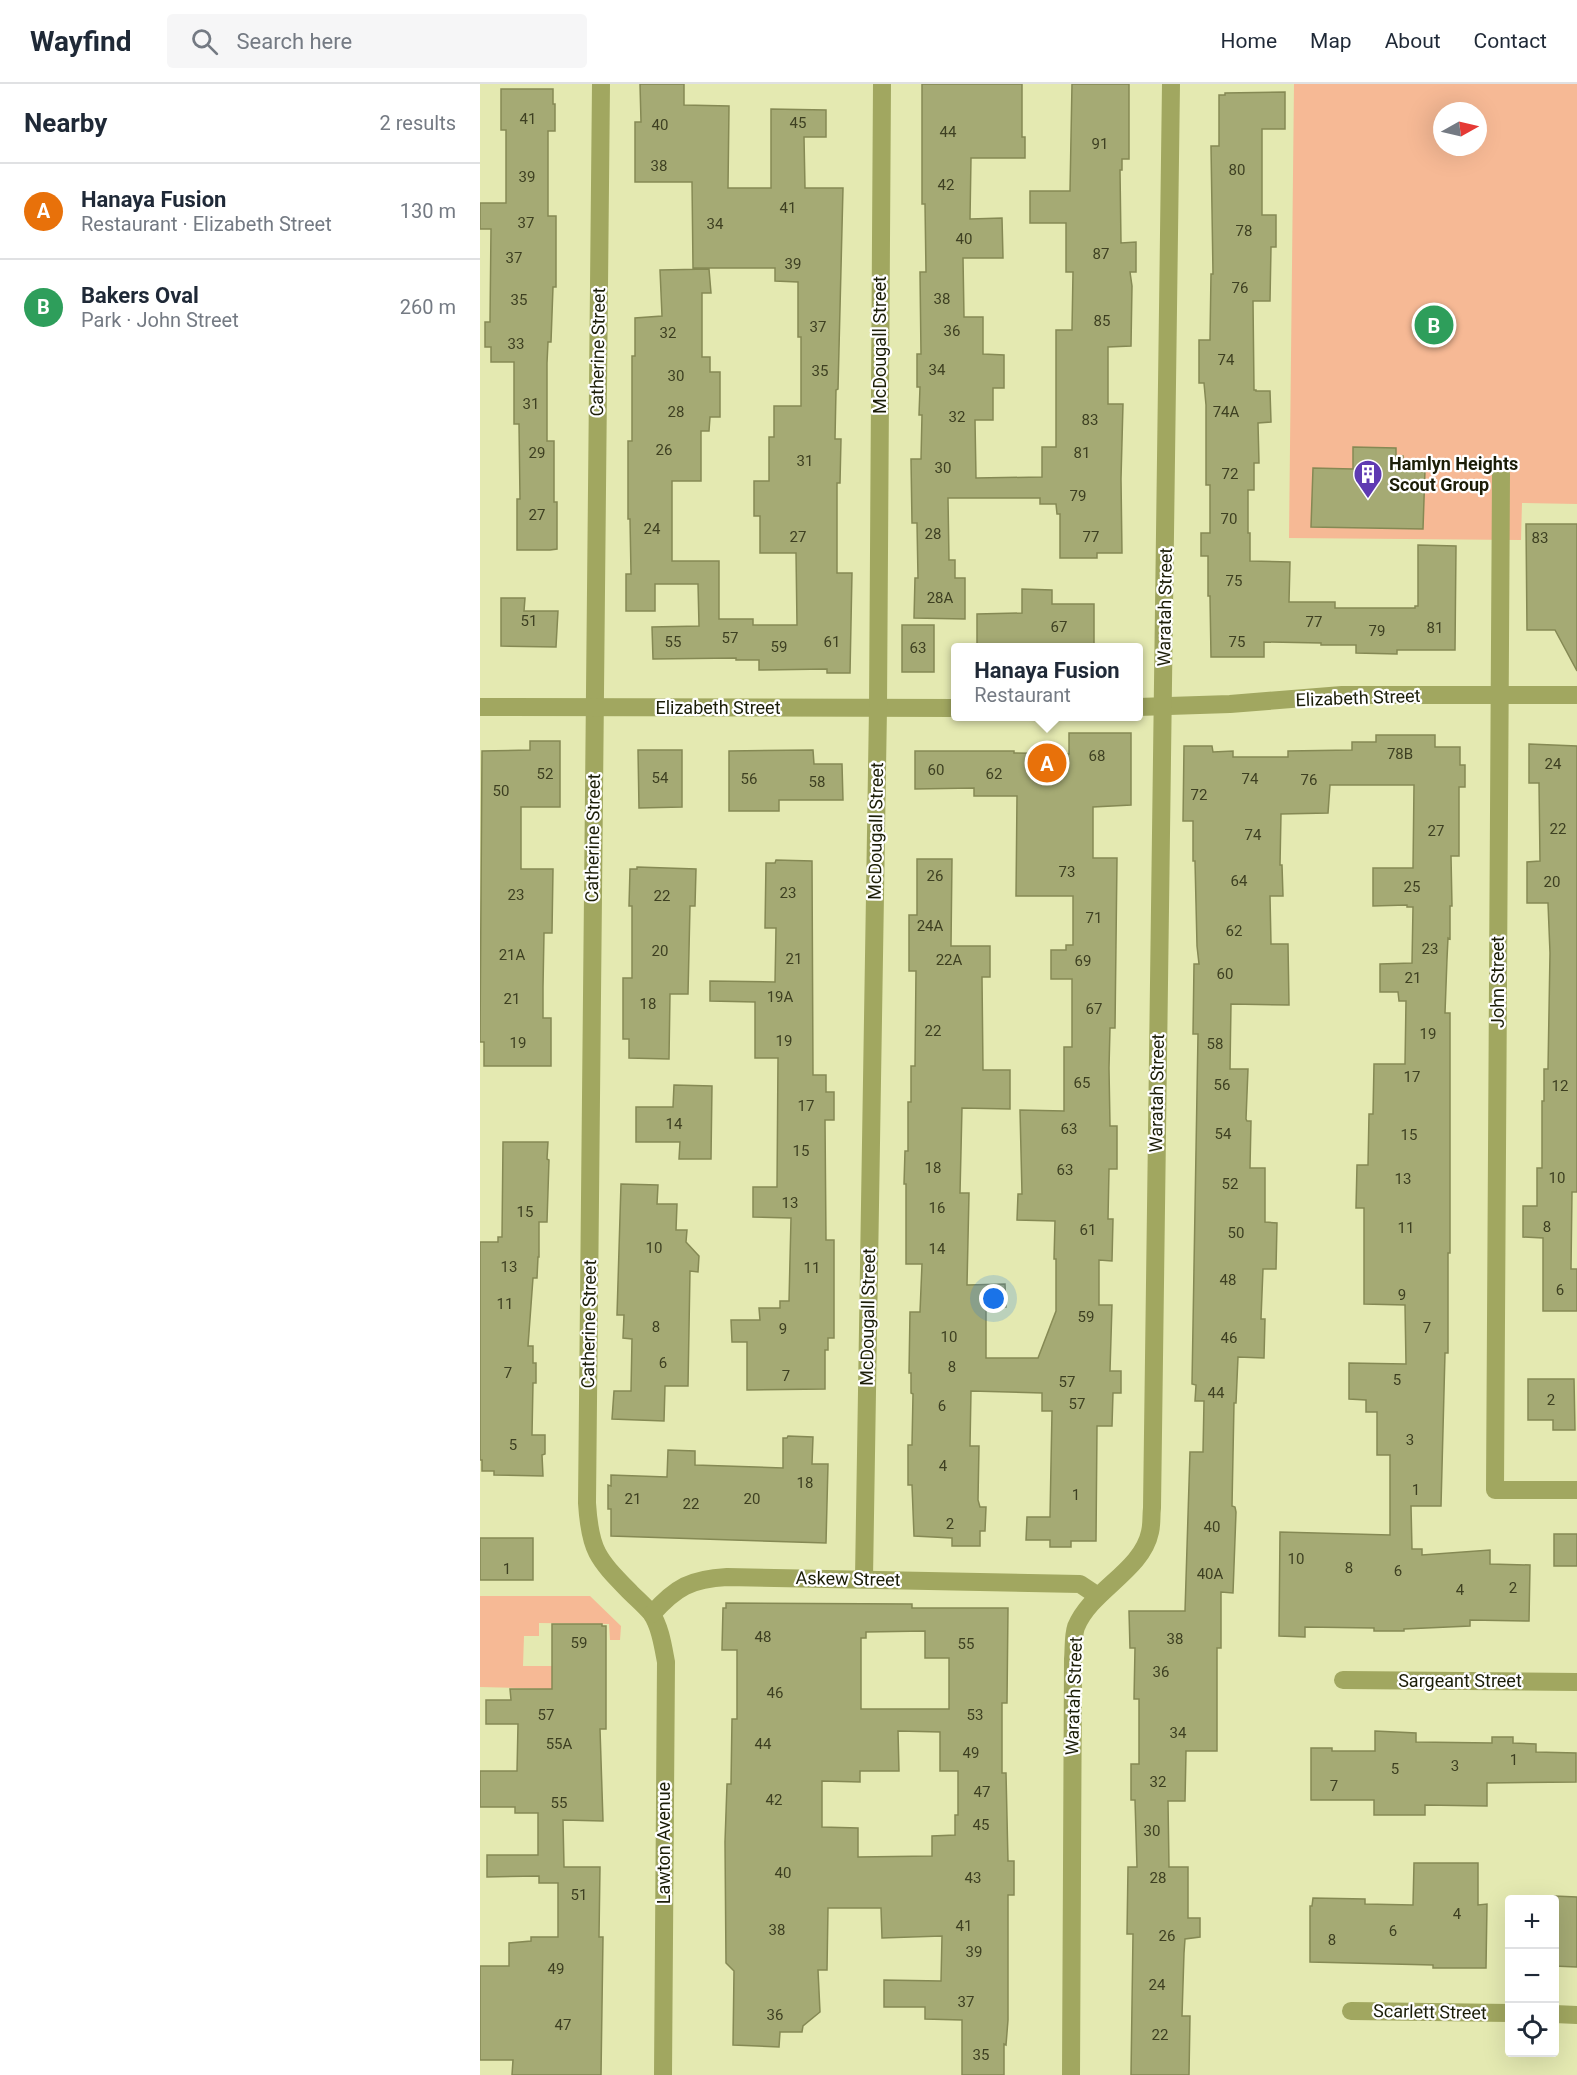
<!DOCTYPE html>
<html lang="en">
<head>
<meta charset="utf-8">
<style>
  body { margin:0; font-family:Roboto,sans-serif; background:#f6f6f7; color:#1f2937 }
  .controls { position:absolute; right:18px; bottom:18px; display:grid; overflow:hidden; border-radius:6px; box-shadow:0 6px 24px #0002 }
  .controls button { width:54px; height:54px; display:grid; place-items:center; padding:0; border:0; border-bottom:2px solid #e0e1e3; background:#fff; color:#1f2937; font:30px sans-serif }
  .compass { position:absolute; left:953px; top:18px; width:54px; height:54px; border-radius:50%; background:#fff; box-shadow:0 6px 24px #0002; rotate:82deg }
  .you { position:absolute; left:514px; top:1215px; width:21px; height:21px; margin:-15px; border:4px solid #fff; border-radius:50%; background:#1a73e8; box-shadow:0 0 0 9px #1a73e833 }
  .badge { display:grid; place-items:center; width:39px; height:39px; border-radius:50%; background:#d93025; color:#fff; font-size:20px; font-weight:700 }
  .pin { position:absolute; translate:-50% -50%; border:3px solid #fff; box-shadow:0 2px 6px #0006 }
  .popup { position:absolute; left:471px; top:559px; width:192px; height:78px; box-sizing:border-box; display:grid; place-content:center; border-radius:6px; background:#fff; filter:drop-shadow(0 2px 4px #0005); font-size:20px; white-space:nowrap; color:#747a83 }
  .popup b { font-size:22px; color:#1f2937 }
  .popup::after { content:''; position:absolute; left:50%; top:100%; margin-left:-12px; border:12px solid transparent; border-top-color:#fff }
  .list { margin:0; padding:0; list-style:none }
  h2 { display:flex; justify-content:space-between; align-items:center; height:78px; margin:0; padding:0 24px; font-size:26px }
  h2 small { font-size:20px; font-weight:400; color:#747a83 }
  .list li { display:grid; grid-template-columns:39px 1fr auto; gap:18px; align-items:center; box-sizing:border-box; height:96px; padding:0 24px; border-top:2px solid #e0e1e3 }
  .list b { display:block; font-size:22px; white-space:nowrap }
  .list p { margin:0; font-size:20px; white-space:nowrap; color:#747a83 }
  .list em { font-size:20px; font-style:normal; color:#747a83 }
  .icon { flex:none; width:33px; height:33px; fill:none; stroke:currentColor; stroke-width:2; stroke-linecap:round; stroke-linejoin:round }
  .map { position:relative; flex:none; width:1097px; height:1991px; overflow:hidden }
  header { display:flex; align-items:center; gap:36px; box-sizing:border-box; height:84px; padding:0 30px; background:#fff; border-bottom:2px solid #e0e1e3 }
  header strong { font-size:28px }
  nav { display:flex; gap:33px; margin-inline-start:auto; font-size:21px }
  .search { width:420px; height:54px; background:#f6f6f7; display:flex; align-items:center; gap:15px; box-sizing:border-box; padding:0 21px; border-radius:6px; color:#747a83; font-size:22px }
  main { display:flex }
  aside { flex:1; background:#fff }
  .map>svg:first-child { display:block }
</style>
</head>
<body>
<header>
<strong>Wayfind</strong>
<div class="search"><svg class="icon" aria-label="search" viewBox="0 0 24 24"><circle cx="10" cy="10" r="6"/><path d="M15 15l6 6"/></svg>Search here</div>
<nav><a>Home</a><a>Map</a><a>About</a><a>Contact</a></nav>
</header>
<main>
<aside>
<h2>Nearby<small>2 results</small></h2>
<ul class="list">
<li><span class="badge" style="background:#e8710a">A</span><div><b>Hanaya Fusion</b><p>Restaurant · Elizabeth Street</p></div><em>130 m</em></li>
<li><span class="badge" style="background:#2e9e5b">B</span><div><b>Bakers Oval</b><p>Park · John Street</p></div><em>260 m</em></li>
</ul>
</aside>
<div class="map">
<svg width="1097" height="1991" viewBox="0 0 1097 1991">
  <rect width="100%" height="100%" fill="#e4e9b1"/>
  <!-- green -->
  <g fill="#f6b995" fill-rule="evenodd">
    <path d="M814,0H1097V420L1042,419L1041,456L809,454ZM962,27H998V63H962Z"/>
    <path d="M0,1512H110L141,1542L140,1556H130L129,1540L59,1539V1552H44L43,1582H78L110,1606L0,1603Z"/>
  </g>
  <!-- building -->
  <g fill="#a5aa74" stroke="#858954" stroke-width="1.5" fill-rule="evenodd">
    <path d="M160,0H204V21L249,22L248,104H291V25L346,26V53H324L325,104H363L358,305L356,306L355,355H361L360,399H357V489H372L370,589H347V585L279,586V576H256V574L173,575L172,543L219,542L218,500H175V527H146V490H151L150,435H148V357H152V272H155V234L182,232L180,186L229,185L231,209H222V273H230V288H240V333H230L229,347H221V397H192V477H239V535H273V541H317L316,469H280V432H274V397H289V353H294V322H321V253H318V198L295,197V184H213L212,98H155V38H161Z"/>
    <path d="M442,0H542V53H545V74H491L490,135L522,134L523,174H483L484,233H503V270L524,271V304H513V336H495L496,394L562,393V363H576V246H592L593,188H586V139H550V107H590L592,0H649V75H642V86H640L641,159L656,158V188H650L652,202L651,262L628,263V320H643L641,395L642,469H617V474H580V430H577L576,420H560V414H468L469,476H475V494H485V535L434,534L435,494H438L437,439H432L431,375H441L442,331H439L440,303H437V270H441L440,188H446L445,120H442Z"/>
    <path d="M21,5H73V20H75V47H68V132H76V203H73L71,258H68L67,279V357H74V418H77V465L70,466H37V415H40L39,340H34V278H11V263H5V238H10L11,145H0V119H26V46H21Z"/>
    <path d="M805,8V45H782V131H796V163H791L790,217H773L774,306H776V307H790L791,338L778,339L779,379H774V406H768V449H770V477L810,478L809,518H855V524H935V522H938V461L976,462L975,566H917V570L876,569V561H841V559L784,558V573H731L730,512H728V472H721V449H730V401H726V321L724,299H719V256H730L731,190H733L731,62H739V11H745V9Z"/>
    <path d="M873,363L916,364V372H923V385L945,386L943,445L831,443L833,384L873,385Z"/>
    <path d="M1046,440H1097V587L1075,546H1047Z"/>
    <path d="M542,505L572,506V520H614V564H497V530L542,529Z"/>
    <path d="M21,514H45L44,527H78L76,563L21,562Z"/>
    <rect x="422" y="541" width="32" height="47"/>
    <path d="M589,649H651V721L613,723V774H637L635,944H630L629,984L630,1042H637V1085H629L628,1135H633L632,1177L619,1176V1221H632L630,1287H641V1309H633L632,1342H617L616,1457H591V1463H570V1456H546L547,1433H570L572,1327H562V1309L491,1307L490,1362H499L498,1416L500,1423H506L505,1447H500V1462H472V1454L434,1452L432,1401H428V1361H432L433,1310L431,1309V1289H429L430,1228H440L442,1180H426V1100H424L425,1067H428V1018H431V982H435L436,887H429V831H437V775H472L471,862H510V893H502L503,986H530V1025L482,1024L480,1109H489L487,1201L525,1200L526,1223H506V1274H558L576,1227V1175H574L575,1137L537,1136L538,1110H542L540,1026L584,1027V963H592V895H571V866H586V861H593V812H536L537,712H494V704L435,705V667H534V669L589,670Z"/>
    <path d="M896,651H955V663H980V681H985V703H979V772H971L972,822H970V855L968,854L967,875L965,929H970V1169H968V1269H965L961,1422H931L932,1465H942V1471L1010,1466V1480L1050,1481L1049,1537L990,1536V1542L924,1545V1547H894V1544L825,1543V1553L799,1552L800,1448L910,1451V1371H897V1328H886V1316L869,1315V1279L926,1280L925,1221L884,1220V1124H876L877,1081H888L889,1030H893L894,980H925L926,917H919L918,908H900V880L932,879L933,823H927V821L893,822V784H933L934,701H850L848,729L801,730L800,781H802L803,812H790L791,860H808L809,921L751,920L750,985H768L766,1035L767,1037H771L770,1084H785V1138L797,1139L796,1185H783L781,1235H785L784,1274L758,1273L756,1319H754L752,1422L755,1423L756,1428L753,1509L741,1508V1564H737V1667H706L705,1717H688L689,1783H708V1834H720V1853L705,1855L704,1869L702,1932H710L709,1991H651L653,1850H647L648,1783H657L655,1716H651V1680H659V1615H654L655,1564H650L649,1527H705L710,1368H723L724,1317H715L716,1301L712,1300L718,950H713L714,880H719L717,862L715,777H713V737H703L704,662H732L733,668L753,667V673H808V667L872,666V658H896Z"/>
    <path d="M50,657H80V723H41V785H73L72,849H64L63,903V934H71V982H4V958H0L2,667L50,666Z"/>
    <path d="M1049,660L1097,662V1108H1092L1091,1185H1097V1227H1063V1154L1043,1153V1122H1057V1084H1062V1017H1064V985H1068L1070,869L1068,819H1047V778L1060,777L1059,699H1049Z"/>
    <path d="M158,666H202V723L159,724Z"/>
    <path d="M333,666L334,680H362L363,716H299V727H249V667Z"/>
    <path d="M296,776L332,777L333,991H346V1008H354V1036H345L346,1156H354V1254H348V1266H345V1305L267,1306V1258H252L251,1236H280L279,1224H300V1217H309L311,1134L273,1133V1103H297L298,974H275V918L230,917V897L295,898L296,844H285L286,779H295Z"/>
    <path d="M157,783L216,785L215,822H210L208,910H190L189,975L149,974V955H143V894H152V822H149L150,785H157Z"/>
    <path d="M194,1001L232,1002L231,1075H199L200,1058H156V1023H193Z"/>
    <path d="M23,1058H68L67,1075L69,1076L67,1138H59V1173H58L57,1194H53L48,1262H53V1279H56V1299H53L52,1351H65V1370L62,1371L63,1392L14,1391V1387H2V1376H0V1158H18V1153H22Z"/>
    <path d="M141,1100L178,1101L177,1120H197L196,1146H207L206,1158L219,1172L218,1188L210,1187L208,1302H185L184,1337L132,1335L134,1307H151L152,1255L143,1254L144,1231H137Z"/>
    <path d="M1048,1295H1094L1095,1346H1073V1336H1048Z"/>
    <path d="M308,1352L333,1353L332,1380H348L346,1459L131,1452V1425H128V1401L131,1402V1391L187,1393L188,1366L215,1367V1381L303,1384V1354H307Z"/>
    <rect x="1074" y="1450" width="23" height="32"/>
    <rect x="0" y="1454" width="53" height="42"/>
    <path d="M246,1519L432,1520V1524H528L527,1619H522V1689H526L528,1777H534V1811H528V1936L526,1961L524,1960V1991H482V1936L445,1935V1923H404V1896L461,1897L462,1852L402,1854L401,1824H348L347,1886H338L340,1928L323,1942L322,1948H300L299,1963L253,1961L254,1887L246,1879L245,1758L247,1700H251L252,1635H257V1566H242L243,1524H246ZM445,1547V1574H469V1625H381V1554H386V1548ZM418,1647L460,1648V1687H478V1731H475V1751L452,1752V1772L378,1773V1744L342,1743V1697L380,1698V1687H419Z"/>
    <path d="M72,1540H122V1542H126V1645H120L123,1737L83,1736L84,1783H120L119,1853H123L121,1991H32L33,1976H0V1882H29V1859L51,1857V1853H78V1799H59V1792L7,1793V1771H58V1729H35V1723H0V1687H37L38,1640H6V1616H31L30,1605H72Z"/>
    <path d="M895,1647L936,1649V1658L1012,1659V1653H1033V1659L1056,1660V1668L1096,1669V1698L1007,1699V1722L945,1721V1731H894V1716H831V1664H852V1667H895Z"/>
    <path d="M934,1779H998V1821L1007,1820L1006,1884H953V1881L830,1878V1822H832L833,1814L885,1815V1820L933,1821Z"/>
    <path d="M1074,1812L1097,1813V1883L1074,1882Z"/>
  </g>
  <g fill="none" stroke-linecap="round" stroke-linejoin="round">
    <!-- minor -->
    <g stroke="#a1a760" stroke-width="18">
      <path d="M121,0L107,1419C110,1468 118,1475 151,1509C157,1515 165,1522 171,1529C180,1542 183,1562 186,1578L183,1991"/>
      <path d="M1021,390L1015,1406H1097"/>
      <path d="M0,623L476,624"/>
      <path d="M658,623L750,620L862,611H1097"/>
      <path d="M384,1494L398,624L402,0"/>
      <path d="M172,1530C196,1503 211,1495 247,1493L600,1500L618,1512"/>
      <path d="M863,1596L1097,1598"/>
      <path d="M871,1927L1030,1929"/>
      <path d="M1074,1930L1097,1931"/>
      <path d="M591,1991L593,1575C594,1565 593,1552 596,1543C611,1506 662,1487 670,1448C672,1440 671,1432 672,1424L691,0"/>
    </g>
  </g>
  <!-- icons -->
  <defs>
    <g id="building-pin" transform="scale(1.5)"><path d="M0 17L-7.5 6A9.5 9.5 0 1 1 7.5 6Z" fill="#5f3ab2" stroke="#fff"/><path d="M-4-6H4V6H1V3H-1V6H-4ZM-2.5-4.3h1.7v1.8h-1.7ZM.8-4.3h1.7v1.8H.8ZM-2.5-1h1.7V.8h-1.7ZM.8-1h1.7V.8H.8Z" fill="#fff"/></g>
  </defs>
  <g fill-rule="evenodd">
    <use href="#building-pin" x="888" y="390"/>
  </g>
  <g text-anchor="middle" stroke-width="4.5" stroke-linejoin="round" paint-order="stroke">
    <!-- number labels -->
    <g font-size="15" fill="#3e4022">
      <text x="48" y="40">41</text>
      <text x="318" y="44">45</text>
      <text x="180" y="46">40</text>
      <text x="468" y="53">44</text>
      <text x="620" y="65">91</text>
      <text x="179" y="87">38</text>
      <text x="757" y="91">80</text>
      <text x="47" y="98">39</text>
      <text x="466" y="106">42</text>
      <text x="308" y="129">41</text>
      <text x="46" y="144">37</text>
      <text x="235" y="145">34</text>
      <text x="764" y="152">78</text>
      <text x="484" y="160">40</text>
      <text x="621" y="175">87</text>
      <text x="34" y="179">37</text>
      <text x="313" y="185">39</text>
      <text x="760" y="209">76</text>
      <text x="462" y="220">38</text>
      <text x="39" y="221">35</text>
      <text x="622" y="242">85</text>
      <text x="338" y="248">37</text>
      <text x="472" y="252">36</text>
      <text x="188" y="254">32</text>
      <text x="36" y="265">33</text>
      <text x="746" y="281">74</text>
      <text x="457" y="291">34</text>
      <text x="340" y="292">35</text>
      <text x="196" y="297">30</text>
      <text x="51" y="325">31</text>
      <text x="196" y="333">28</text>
      <text x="746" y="333">74A</text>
      <text x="477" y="338">32</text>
      <text x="610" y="341">83</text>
      <text x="184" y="371">26</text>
      <text x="57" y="374">29</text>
      <text x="602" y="374">81</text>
      <text x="325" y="382">31</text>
      <text x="463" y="389">30</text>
      <text x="750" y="395">72</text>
      <text x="598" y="417">79</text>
      <text x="57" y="436">27</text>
      <text x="749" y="440">70</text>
      <text x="172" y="450">24</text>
      <text x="453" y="455">28</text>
      <text x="318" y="458">27</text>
      <text x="611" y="458">77</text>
      <text x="1060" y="459">83</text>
      <text x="754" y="502">75</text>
      <text x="460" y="519">28A</text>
      <text x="49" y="542">51</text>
      <text x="834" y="543">77</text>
      <text x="579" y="548">67</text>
      <text x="955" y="549">81</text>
      <text x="897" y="552">79</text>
      <text x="250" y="559">57</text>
      <text x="193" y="563">55</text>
      <text x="352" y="563">61</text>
      <text x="757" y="563">75</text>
      <text x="299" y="568">59</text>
      <text x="438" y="569">63</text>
      <text x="920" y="675">78B</text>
      <text x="617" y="677">68</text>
      <text x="1073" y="685">24</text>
      <text x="456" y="691">60</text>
      <text x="65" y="695">52</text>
      <text x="514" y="695">62</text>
      <text x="180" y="699">54</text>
      <text x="269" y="700">56</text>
      <text x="770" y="700">74</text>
      <text x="829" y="701">76</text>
      <text x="337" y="703">58</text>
      <text x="21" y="712">50</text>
      <text x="719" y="716">72</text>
      <text x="1078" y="750">22</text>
      <text x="956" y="752">27</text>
      <text x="773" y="756">74</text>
      <text x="587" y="793">73</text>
      <text x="455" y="797">26</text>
      <text x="759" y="802">64</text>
      <text x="1072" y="803">20</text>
      <text x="932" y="808">25</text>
      <text x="308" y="814">23</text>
      <text x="36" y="816">23</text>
      <text x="182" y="817">22</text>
      <text x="614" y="839">71</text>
      <text x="450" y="847">24A</text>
      <text x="754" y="852">62</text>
      <text x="950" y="870">23</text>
      <text x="180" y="872">20</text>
      <text x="32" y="876">21A</text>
      <text x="314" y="880">21</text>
      <text x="469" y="881">22A</text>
      <text x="603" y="882">69</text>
      <text x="745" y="895">60</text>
      <text x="933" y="899">21</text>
      <text x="300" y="918">19A</text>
      <text x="32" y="920">21</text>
      <text x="168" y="925">18</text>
      <text x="614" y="930">67</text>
      <text x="453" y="952">22</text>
      <text x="948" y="955">19</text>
      <text x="304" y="962">19</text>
      <text x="38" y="964">19</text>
      <text x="735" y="965">58</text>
      <text x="932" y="998">17</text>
      <text x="602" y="1004">65</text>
      <text x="742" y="1006">56</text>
      <text x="1080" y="1007">12</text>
      <text x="326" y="1027">17</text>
      <text x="194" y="1045">14</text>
      <text x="589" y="1050">63</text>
      <text x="743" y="1055">54</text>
      <text x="929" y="1056">15</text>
      <text x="321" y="1072">15</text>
      <text x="453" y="1089">18</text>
      <text x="585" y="1091">63</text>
      <text x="1077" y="1099">10</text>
      <text x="923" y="1100">13</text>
      <text x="750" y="1105">52</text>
      <text x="310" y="1124">13</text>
      <text x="457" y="1129">16</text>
      <text x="45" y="1133">15</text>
      <text x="1067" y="1148">8</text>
      <text x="926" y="1149">11</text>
      <text x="608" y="1151">61</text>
      <text x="756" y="1154">50</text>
      <text x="174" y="1169">10</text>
      <text x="457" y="1170">14</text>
      <text x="29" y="1188">13</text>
      <text x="332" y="1189">11</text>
      <text x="748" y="1201">48</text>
      <text x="1080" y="1211">6</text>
      <text x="922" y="1216">9</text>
      <text x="25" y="1225">11</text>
      <text x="606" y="1238">59</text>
      <text x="176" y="1248">8</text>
      <text x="947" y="1249">7</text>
      <text x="303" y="1250">9</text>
      <text x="469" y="1258">10</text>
      <text x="749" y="1259">46</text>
      <text x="183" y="1284">6</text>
      <text x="472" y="1288">8</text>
      <text x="28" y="1294">7</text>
      <text x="306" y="1297">7</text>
      <text x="917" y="1301">5</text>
      <text x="587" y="1303">57</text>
      <text x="736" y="1314">44</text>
      <text x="1071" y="1321">2</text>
      <text x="597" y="1325">57</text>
      <text x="462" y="1327">6</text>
      <text x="930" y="1361">3</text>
      <text x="33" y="1366">5</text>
      <text x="463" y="1387">4</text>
      <text x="325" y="1404">18</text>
      <text x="936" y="1411">1</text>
      <text x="596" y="1416">1</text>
      <text x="153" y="1420">21</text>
      <text x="272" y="1420">20</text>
      <text x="211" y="1425">22</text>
      <text x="470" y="1445">2</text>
      <text x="732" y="1448">40</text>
      <text x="816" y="1480">10</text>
      <text x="869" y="1489">8</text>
      <text x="27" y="1490">1</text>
      <text x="918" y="1492">6</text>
      <text x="730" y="1495">40A</text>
      <text x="1033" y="1509">2</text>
      <text x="980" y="1511">4</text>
      <text x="283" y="1558">48</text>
      <text x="695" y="1560">38</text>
      <text x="99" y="1564">59</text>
      <text x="486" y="1565">55</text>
      <text x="681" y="1593">36</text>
      <text x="295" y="1614">46</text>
      <text x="66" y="1636">57</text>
      <text x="495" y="1636">53</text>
      <text x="698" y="1654">34</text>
      <text x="79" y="1665">55A</text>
      <text x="283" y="1665">44</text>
      <text x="491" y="1674">49</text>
      <text x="1034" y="1681">1</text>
      <text x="975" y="1687">3</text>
      <text x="915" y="1690">5</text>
      <text x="678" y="1703">32</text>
      <text x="854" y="1707">7</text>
      <text x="502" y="1713">47</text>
      <text x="294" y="1721">42</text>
      <text x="79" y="1724">55</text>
      <text x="501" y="1746">45</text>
      <text x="672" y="1752">30</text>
      <text x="303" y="1794">40</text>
      <text x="493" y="1799">43</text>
      <text x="678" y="1799">28</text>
      <text x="99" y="1816">51</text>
      <text x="977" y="1835">4</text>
      <text x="484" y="1847">41</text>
      <text x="297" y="1851">38</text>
      <text x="913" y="1852">6</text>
      <text x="687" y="1857">26</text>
      <text x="852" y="1861">8</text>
      <text x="494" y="1873">39</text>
      <text x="76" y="1890">49</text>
      <text x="677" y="1906">24</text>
      <text x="486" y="1923">37</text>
      <text x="295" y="1936">36</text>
      <text x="83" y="1946">47</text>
      <text x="680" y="1956">22</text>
      <text x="501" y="1976">35</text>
    </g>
    <!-- street labels -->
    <g font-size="18" fill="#1b1d07" stroke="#fff">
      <text transform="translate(400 261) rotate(-90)" y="6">McDougall Street</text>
      <text transform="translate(118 268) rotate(-89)" y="6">Catherine Street</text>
      <text transform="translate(685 523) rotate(-89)" y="6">Waratah Street</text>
      <text transform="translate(878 614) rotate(-2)" y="6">Elizabeth Street</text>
      <text x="238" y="630">Elizabeth Street</text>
      <text transform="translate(396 747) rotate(-89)" y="6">McDougall Street</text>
      <text transform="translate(113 754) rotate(-89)" y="6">Catherine Street</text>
      <text transform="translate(1018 898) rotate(-90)" y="6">John Street</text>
      <text transform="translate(677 1009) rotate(-89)" y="6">Waratah Street</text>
      <text transform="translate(388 1233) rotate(-89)" y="6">McDougall Street</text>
      <text transform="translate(109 1240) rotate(-89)" y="6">Catherine Street</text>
      <text transform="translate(368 1495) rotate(1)" y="6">Askew Street</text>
      <text x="980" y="1603">Sargeant Street</text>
      <text transform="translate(594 1612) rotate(-88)" y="6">Waratah Street</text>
      <text transform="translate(184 1759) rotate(-90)" y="6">Lawton Avenue</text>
      <text transform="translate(950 1928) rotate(1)" y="6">Scarlett Street</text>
    </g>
    <!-- poi labels -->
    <g font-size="18" font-weight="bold" fill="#1b1d07" stroke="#fff" text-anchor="start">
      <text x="909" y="386">Hamlyn Heights<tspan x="909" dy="21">Scout Group</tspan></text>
    </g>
  </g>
</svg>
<div class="controls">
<button>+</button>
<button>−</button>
<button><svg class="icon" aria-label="locate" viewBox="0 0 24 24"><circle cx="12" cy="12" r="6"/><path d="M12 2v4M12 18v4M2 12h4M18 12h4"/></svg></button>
</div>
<svg class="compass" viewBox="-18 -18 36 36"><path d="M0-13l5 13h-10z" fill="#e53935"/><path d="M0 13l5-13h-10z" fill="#747a83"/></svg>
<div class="you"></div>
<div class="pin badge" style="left:567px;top:679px;background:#e8710a">A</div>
<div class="popup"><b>Hanaya Fusion</b>Restaurant</div>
<div class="pin badge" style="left:954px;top:241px;background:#2e9e5b">B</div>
</div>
</main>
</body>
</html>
